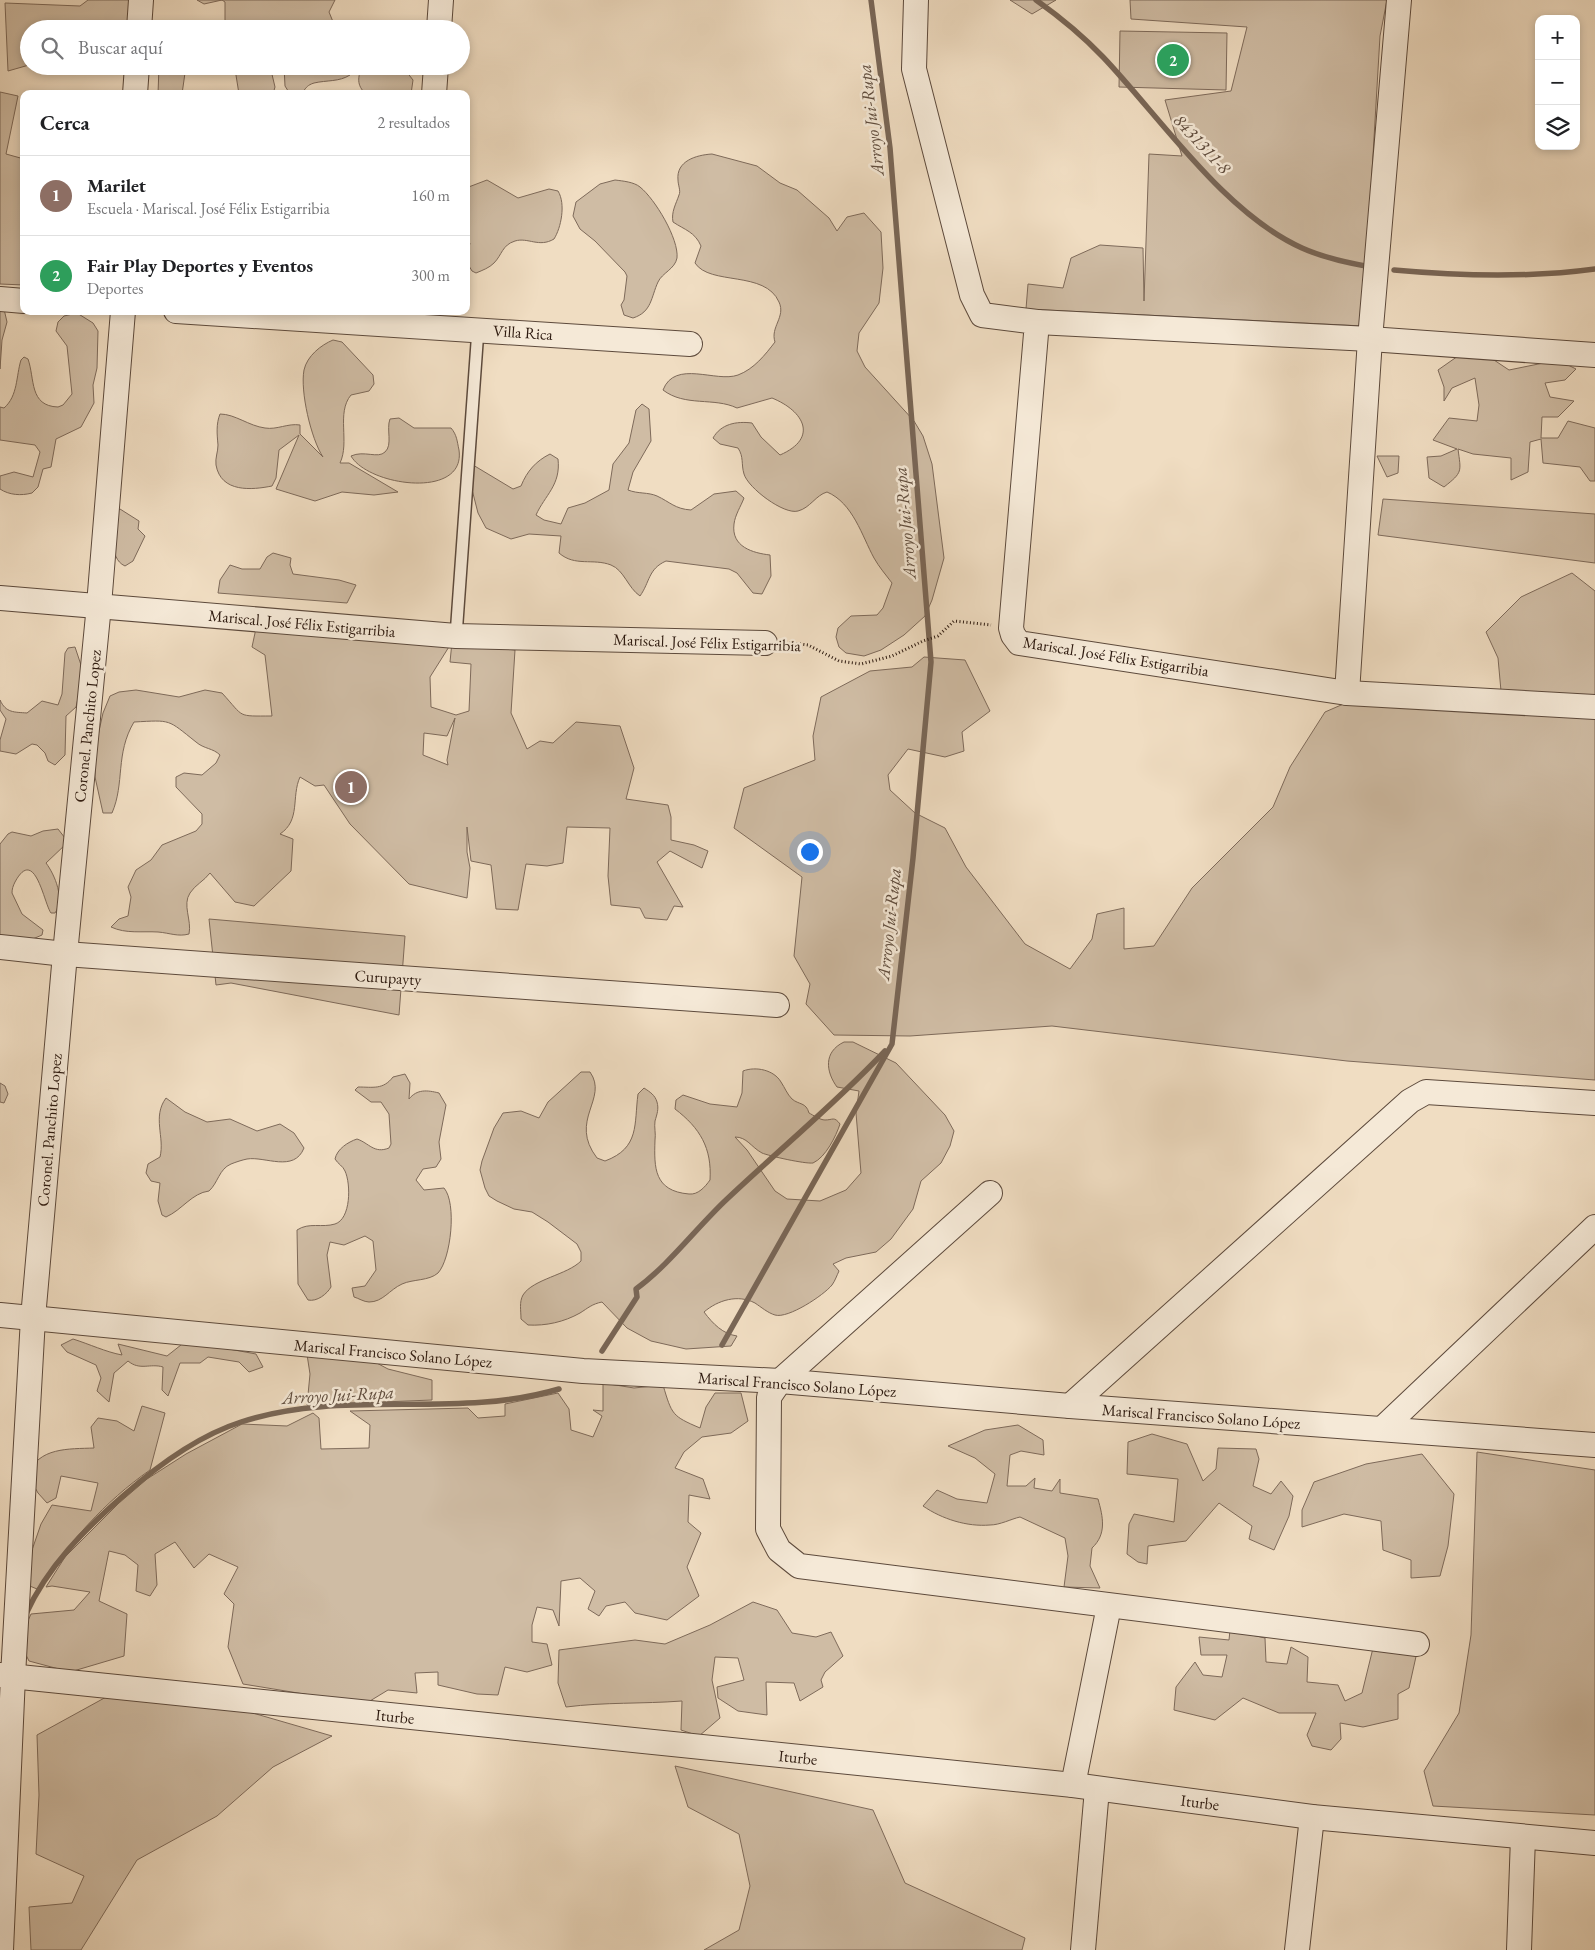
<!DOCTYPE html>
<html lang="es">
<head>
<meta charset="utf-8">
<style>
  body { margin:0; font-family:"EB Garamond",serif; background:#f2f2f2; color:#202124 }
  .controls { position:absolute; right:15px; top:15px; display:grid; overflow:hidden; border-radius:10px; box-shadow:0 2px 8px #0003 }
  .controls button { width:45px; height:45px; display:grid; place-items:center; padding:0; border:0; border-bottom:1px solid #e0e0e0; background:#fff; color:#202124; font:25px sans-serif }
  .you { position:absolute; left:809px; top:851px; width:18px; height:18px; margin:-12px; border:4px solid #fff; border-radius:50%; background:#1a73e8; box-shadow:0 0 0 8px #1a73e833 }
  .badge { display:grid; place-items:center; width:32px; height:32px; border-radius:50%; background:#111827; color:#fff; font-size:16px; font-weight:700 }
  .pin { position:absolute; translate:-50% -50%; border:2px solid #fff; box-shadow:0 1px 5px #0006 }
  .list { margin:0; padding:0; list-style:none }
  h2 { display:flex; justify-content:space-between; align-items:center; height:65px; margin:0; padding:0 20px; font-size:21px }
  h2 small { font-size:16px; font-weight:400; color:#757577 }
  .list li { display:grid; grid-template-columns:32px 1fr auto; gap:15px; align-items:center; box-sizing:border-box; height:80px; padding:0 20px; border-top:1px solid #e0e0e0 }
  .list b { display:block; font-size:19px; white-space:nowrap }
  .list p { margin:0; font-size:16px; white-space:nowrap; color:#757577 }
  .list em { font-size:16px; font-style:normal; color:#757577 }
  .icon { flex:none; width:28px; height:28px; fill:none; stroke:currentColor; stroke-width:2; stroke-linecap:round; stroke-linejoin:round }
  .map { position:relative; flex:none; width:1595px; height:1950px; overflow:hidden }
  .search { position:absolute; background:#fff; box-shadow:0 2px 8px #0003; left:20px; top:20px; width:450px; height:55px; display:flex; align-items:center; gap:12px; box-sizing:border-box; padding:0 18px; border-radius:28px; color:#757577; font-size:19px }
  .panel { position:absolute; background:#fff; box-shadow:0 2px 8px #0003; left:20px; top:90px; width:450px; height:225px; border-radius:10px }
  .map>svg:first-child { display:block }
</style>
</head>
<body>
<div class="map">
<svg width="1595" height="1950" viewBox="0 0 1595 1950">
  <rect width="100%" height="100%" fill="#f0ddc2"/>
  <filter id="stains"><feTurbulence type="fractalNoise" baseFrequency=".004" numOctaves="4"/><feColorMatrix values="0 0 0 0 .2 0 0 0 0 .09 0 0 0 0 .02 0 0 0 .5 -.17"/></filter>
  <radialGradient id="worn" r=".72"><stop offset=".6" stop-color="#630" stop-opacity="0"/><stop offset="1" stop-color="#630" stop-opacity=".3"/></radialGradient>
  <!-- green -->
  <g fill="#cfbca4" stroke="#7e6a5a" fill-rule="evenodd">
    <path d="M88,0H131L130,29H29V65L8,71L5,3L80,6Z"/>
    <path d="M197,0H335L329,12L336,29H285L279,24L268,29H230L225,20V2L222,0L204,4Z"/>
    <path d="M1010,0H1056L1032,14Z"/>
    <path d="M1130,0H1387L1380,36L1363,326L1026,309L1028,284L1063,288L1071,258L1100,245L1143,248L1144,301L1149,154L1182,156L1165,100L1231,91L1247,27L1131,19Z"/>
    <path d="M194,23L193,29H160L161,25Z"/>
    <path d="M1120,31L1227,33L1226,90L1119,87Z"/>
    <path d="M159,66H186L182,94H158Z"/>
    <path d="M236,66H270L275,87L273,94H239L235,69Z"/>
    <path d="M284,66H348L350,75C339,82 327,80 314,83C301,87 309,94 290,94L285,86Z"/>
    <path d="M362,66H402L413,80L411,94H366C356,85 358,77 362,66Z"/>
    <path d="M0,92L18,96L6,154L24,159V285L0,284Z"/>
    <path d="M712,154L757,166L780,183L797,190L829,218L837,231L847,217L864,213L881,232L883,268L879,303L859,333L857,351L865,367L914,421L923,436L932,464L944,558L932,600L925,616L904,635L881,650L864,656L846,653L839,647L836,637L838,628L851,616L877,615L883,608L892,583C886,575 879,567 874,558C862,536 853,503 827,492C816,495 810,508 798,511C784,515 748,488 744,474C741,464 744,457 738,448L720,444L713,438C721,424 736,421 752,423L761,437L780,455C819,438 804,411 772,398L737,408C714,397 685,407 663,390C675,359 716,383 738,375C754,369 765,355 775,342C770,327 786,317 779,302C765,270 710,286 695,263L701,246C695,232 685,230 673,222C671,212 676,204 679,195C681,191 678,185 678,180C676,161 696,155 712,154Z"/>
    <path d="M487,180L518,198L549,189L558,191C566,204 561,228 554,239C539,248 528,237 515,241C502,245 502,255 494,263C489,268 483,270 476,273L472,271L466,261L470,243L466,246V188Z"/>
    <path d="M615,180C623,181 634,182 640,187C655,199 679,239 677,258C675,269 662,273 658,282C651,297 652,312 633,318L624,315L621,305L624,300L627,276L625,272L595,241L580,229L573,216L576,202L600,184Z"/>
    <path d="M0,307L4,309L7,322L2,340L0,369Z"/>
    <path d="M77,313L93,323L98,331L97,368L93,385L94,403L81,427L56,439L51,467L43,469L38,487L32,493C21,496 9,495 0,489V476L14,472L33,477L40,452L35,445L0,440V407L4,408C18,396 16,376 21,360L24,357L28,359C35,379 29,406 58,407L63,405L72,394L67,346L56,331L58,322L64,316Z"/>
    <path d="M333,340L342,342L373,375L374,384L369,391L351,395C336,413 350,442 340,463H349L398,492L374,495L342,492L315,501L276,489L299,435L279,450L276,478L272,486C252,490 221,493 216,465C215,458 218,452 218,445C217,434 216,424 220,414C235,414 249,426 265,428C277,430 288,423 300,425V434L323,457C311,439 300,391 304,370C307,356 321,345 333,340Z"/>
    <path d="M1473,353L1494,360L1509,370L1558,360L1576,369L1565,380L1545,383L1550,397L1574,401L1558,417H1542L1541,438H1558L1568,421L1595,428V481H1590L1580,467L1543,463L1541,439L1530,442L1528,472L1511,480V458L1473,454L1458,449C1461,472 1463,472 1444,487L1429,478L1427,457L1441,456L1457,449L1433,440L1449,418L1477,421L1479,405L1475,378L1452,388L1444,401V387L1438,370L1458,356Z"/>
    <path d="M642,404L649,409L651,441L633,472L628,490C638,494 648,492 657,496C670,502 675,509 691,510L714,494L736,491L744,498C741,506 735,515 734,524C731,547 753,553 770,555L771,576L762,594L753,593L737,573L729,569L666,561C648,569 650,582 640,596C628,588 624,570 611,565C593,558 575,567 559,553L561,536L529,534L511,539L486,528L478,513L467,470L473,465L513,489L521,486C527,471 536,461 550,454L558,459C561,485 545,495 536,515L544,520L561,524L568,508L585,503L609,490L613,464L629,443L636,410Z"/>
    <path d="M399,418L414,428H451C457,435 457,441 459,450C466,500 368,486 351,456C364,450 378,459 385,452C393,445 386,429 390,419Z"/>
    <path d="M1377,456H1399L1398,473L1387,477Z"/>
    <path d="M1383,499L1595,514V563L1378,535Z"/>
    <path d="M120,509L139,521L138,529L145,536L133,561L125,566C107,558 115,527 116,512Z"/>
    <path d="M273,553L291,558L290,565L293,574L339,580L356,585L347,603L218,593L220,580L230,565L242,569H260L267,557Z"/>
    <path d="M1572,573L1595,591V1080L1347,1061L1052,1026L910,1036L834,1035L806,1004L810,984L794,956L802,877L734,828L744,788L815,760L813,736L821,697L870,671L912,667L924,657L965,660L990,711L962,732L964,751L945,757L908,749L888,775L890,790L915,813L945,828L966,867L1025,944L1070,969L1092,939L1097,914L1124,908V949L1154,946L1192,888L1273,807L1290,767L1325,712L1378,689L1501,691L1498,658L1486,632L1521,597Z"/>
    <path d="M258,619L515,650L511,713L527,749L540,741L553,743L576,722L620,726L634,768L626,799L668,805L671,817V840L694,845L708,851L702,868L670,851L657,862L683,907L674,906L667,920L645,918L640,908L611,905L608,876L610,828L567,827L563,863L547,866L526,864L518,910L496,909L491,865L471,861L467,827V852L470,868L467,898L409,884L350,824L324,785L315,786L300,777C291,797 301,820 280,834L293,839L291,871L254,906L235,902L210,873C204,881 195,885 190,893C182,905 192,920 189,934C178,937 170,933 158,932C142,931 126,934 111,927L119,919L128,916L131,897L128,887L136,870L151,860L162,845L196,831L202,824V814L176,787V777L184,773L202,775L216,763L220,755C213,748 204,749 196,742C167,719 172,720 134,722C115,754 125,783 112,813H103L95,777V749L103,713L110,696L119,692L136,690L179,697L205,690L222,693C245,718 236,716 272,716L265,655L252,647ZM452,642L450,662L471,664L469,711L456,715L431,707L430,677ZM455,718L447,760L448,765L423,755L424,733L447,736Z"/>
    <path d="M75,647L84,674L76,707L66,716L65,755L55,765L48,761L45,753L37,745L32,744L16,754L0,751V740L6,719L0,710V700C6,713 14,712 27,713L42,701L58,705L62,694L65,653L68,648Z"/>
    <path d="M58,829L65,838L66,844L46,863C55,875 65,899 55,913H51C44,904 35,845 15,882C13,886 12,889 12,893L22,914L43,930L42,935L21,944L0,936V844L8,834L12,832L31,836L43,831Z"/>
    <path d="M209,919L405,936L399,1015L231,983L216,985Z"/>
    <path d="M844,1042H853L896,1063L945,1115L954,1131L950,1146L941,1163L921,1181L913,1209L891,1239L876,1252L846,1258L833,1264L839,1271C837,1275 835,1281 832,1285C824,1295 788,1319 775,1315C768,1313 761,1307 755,1303C738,1294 718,1300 704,1312C713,1324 723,1334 737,1336L731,1346L686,1349L651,1341L627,1328L602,1302C592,1304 588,1308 580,1313C564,1322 546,1326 528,1325L521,1319C521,1311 519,1302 523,1295C533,1279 567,1275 581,1261V1252L577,1244L548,1222L532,1212L514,1209L497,1201L489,1196L485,1188L480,1170L482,1161L494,1128L503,1113L521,1111L539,1118L548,1102L581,1072H590C609,1099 568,1120 597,1158L605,1161C640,1148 634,1124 638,1094L644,1088C650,1092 655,1095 657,1102C659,1109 657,1114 655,1121C654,1127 656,1134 655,1140C654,1168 654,1191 689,1194C698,1195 705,1187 710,1180C712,1148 700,1128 675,1109L676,1100L683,1095L710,1104L737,1107L742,1093L743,1071C756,1066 774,1070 781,1082C785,1088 787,1094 792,1099C799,1105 806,1102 809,1113C813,1115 820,1120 825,1120C833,1120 834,1116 840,1124C836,1136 826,1157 813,1163C805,1164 769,1156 762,1153C751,1147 747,1137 735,1137L747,1150L775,1191L787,1199L820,1201L846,1190L861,1173L856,1113L859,1091L837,1087C826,1072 823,1052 844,1042Z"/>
    <path d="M405,1074L410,1083L409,1099C417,1089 427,1090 439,1093L446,1105L439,1142L441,1159L436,1167L423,1169L416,1180L424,1190L444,1188C457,1203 451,1259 438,1273C429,1281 413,1279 402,1284C389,1290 383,1302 369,1302C364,1302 358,1298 354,1297L352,1288L365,1286L376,1270L373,1241L365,1236L344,1245L330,1242L327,1255L331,1287C327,1294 317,1302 308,1300L298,1284L297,1230C309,1222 322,1228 335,1224C351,1219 351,1184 345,1171C343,1166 338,1164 335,1159C337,1149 348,1142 357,1139C369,1143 374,1154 389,1148L391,1144L389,1114L381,1102H371L355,1090L358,1087C373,1087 383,1090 393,1077Z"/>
    <path d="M0,1083L5,1086L8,1094L4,1103L0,1102Z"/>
    <path d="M166,1098L185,1112L207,1122L230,1119L257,1131L280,1124L294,1133L304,1148C294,1173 265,1156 247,1159C242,1160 236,1162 231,1164C219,1169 218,1183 209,1191C192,1193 182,1210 166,1217L162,1215L158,1201L160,1183L151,1181L146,1173L148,1164L160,1157C165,1137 152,1117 166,1098Z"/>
    <path d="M73,1339C89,1344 106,1352 122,1355L118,1344L167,1356L186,1341L256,1354L263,1367L249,1372L239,1362L208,1357L200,1363H180L168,1396L162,1390L163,1367C150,1363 140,1371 128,1361L114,1373L109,1402L97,1391L101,1378L96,1365L67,1352L61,1345Z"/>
    <path d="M306,1348L356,1352L388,1369L432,1380V1400L307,1405L310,1374Z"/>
    <path d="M603,1383L634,1388L663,1385C672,1415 672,1416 700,1428L706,1407L715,1393H741L748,1421L731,1433L702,1437L684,1452L675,1468L703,1479L710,1499L689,1495L688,1522L701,1533L687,1567L699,1596L667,1620L635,1613L625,1602L606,1606L599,1616L588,1609L595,1591L580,1578L561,1581L559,1626L553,1610L537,1607L532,1625V1642L547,1644L552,1665L527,1672L505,1667L498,1695L477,1694L438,1685V1672L415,1673L417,1693L388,1690L365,1704L243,1684L228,1647L234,1604L224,1594L238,1567L209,1554L194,1568L175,1542L155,1554L157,1585L150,1596L136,1591L138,1565L125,1555L109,1551L99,1601L127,1614L124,1656L70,1672L29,1661L19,1641L31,1614L74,1610L90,1592L52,1586L46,1587L65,1557L119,1503L147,1479L186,1454L242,1424L287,1426L313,1413L319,1418L321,1449L369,1448L370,1425L350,1411L468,1408L478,1418L505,1416V1404L558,1393L569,1409L571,1430L593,1437L602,1416L593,1410L603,1411Z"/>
    <path d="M142,1406L165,1413L150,1470C104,1502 69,1543 37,1589L25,1584L22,1579L41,1524L52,1505L91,1511L98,1483L61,1476L56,1498L47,1503L38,1493L28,1475C38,1447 69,1449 94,1448L91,1427L98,1418L117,1421L134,1431Z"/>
    <path d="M1018,1425L1043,1440L1044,1455L1021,1451L1010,1455L1007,1486H1026L1035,1478L1034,1488L1052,1491L1060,1479V1493L1098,1499C1103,1517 1107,1534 1092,1548L1090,1566L1100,1588L1064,1587L1068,1556L1065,1538L1020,1517C1011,1519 1000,1525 990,1525C967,1527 942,1519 923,1506L937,1490L957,1499L987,1503L995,1474L975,1458L948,1446L985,1430Z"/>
    <path d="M1152,1434L1187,1444L1203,1481L1216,1469L1218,1448L1256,1449L1259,1459L1253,1486L1271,1494L1281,1481L1293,1496L1289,1516L1274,1550L1249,1539L1252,1526L1219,1503L1186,1541L1148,1546L1147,1564L1138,1562L1127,1554L1129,1524L1134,1514L1174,1522L1178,1479L1127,1474L1128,1442Z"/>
    <path d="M1477,1452L1595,1470V1815L1433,1806L1424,1771L1459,1713L1471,1635Z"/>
    <path d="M1422,1454L1454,1494L1448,1546L1440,1576L1411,1578V1560L1383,1550L1381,1521L1344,1514L1302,1527V1510L1314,1482L1366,1464Z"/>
    <path d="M753,1602L777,1610L792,1633L816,1637L831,1632L843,1656L825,1672L821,1680L823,1687L800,1701L794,1683L766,1682L767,1715L738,1711L718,1698L717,1687L744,1680L738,1658L715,1657L712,1680L720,1718L699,1736L681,1730L682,1701C642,1704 605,1702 566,1707L558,1683L559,1650L635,1640L665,1644L710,1625Z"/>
    <path d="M1230,1630L1265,1638L1266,1662L1287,1664L1291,1647L1308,1657L1307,1682L1338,1685L1345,1701L1362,1693L1374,1644L1417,1652L1409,1688L1398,1694V1719L1363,1727L1340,1723L1341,1739L1331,1750L1312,1746L1307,1735L1316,1713H1279L1243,1698L1215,1720L1174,1710L1176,1687L1195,1662L1203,1675L1222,1677L1227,1655H1201L1199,1637L1229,1640Z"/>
    <path d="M108,1696L232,1707L332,1736L273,1767L217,1816L137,1860L81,1950H31L29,1907L72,1903L84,1876L36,1854L39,1795L37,1735Z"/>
    <path d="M675,1766L873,1810L905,1883L1025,1938L1022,1950H704L739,1930L750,1886L739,1834L688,1807Z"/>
  </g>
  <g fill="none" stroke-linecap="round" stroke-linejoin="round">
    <!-- stream -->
    <g stroke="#796656" stroke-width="5.5">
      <path d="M1036,0C1060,17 1083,36 1103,57C1161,118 1224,213 1302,248C1324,258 1348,263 1371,267"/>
      <path d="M1394,270C1460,276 1529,278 1595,269"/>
      <path d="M722,1345L892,1044L913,858L931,662L890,148L871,0"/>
      <path d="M602,1351L637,1297L636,1289C669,1265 697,1227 727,1199C780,1149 836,1103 885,1051"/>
      <path d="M26,1614C47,1567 85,1529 123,1496C157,1466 197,1436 241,1422C344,1388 455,1420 559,1389"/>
    </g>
    <!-- service casing -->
    <g stroke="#5d4a3c" stroke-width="14">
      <path id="service" d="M456,636L478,329"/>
    </g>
    <!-- minor casing -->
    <g stroke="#5d4a3c" stroke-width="26">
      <g id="minor">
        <path d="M916,0L914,69L972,295L982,315L1037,322L1011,628L1013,635L1019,643L1347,693L1595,707"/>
        <path d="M139,29L141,0"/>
        <path d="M439,29L441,0"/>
        <path d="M135,94L137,66"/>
        <path d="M434,94L436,66"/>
        <path d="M0,299L24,301"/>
        <path d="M176,311L690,344"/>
        <path d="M1037,322L1370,339L1595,355"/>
        <path d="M0,598L456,636L765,643"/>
        <path d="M1347,693L1370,339L1399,0"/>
        <path d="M0,947L65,954L777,1005"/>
        <path d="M990,1193L780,1381L769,1397L768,1529L779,1550L799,1566L1417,1644"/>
        <path d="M0,1315L583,1371L780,1381L1070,1406L1595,1445"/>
        <path d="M1070,1406L1410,1101L1426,1092L1595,1103"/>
        <path d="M1382,1429L1595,1227"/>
        <path d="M0,1675L1073,1785L1312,1817L1595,1843"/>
        <path d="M1073,1785L1109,1606"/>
        <path d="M1,1950L13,1676L33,1318L65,954L99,605L123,311"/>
        <path d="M1083,1950L1097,1789"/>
        <path d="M1297,1950L1312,1817"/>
        <path d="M1519,1950L1523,1837"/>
      </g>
    </g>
    <!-- path -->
    <path stroke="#2c190f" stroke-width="3" stroke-dasharray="1 2.5" stroke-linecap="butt" d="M786,642L808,645L839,661L861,664L892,656L923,641L938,636L954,621L991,625"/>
    <!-- service -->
    <use href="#service" stroke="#f5e9d7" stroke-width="11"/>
    <!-- minor -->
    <use href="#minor" stroke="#f5e9d7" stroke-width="24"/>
  </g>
  <g text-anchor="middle" stroke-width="5" stroke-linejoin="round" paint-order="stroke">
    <!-- street labels -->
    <g font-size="16" fill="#2c190f" stroke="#f5e9d7">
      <text transform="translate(523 332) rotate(4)" y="6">Villa Rica</text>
      <text transform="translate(302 623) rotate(5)" y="6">Mariscal. José Félix Estigarribia</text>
      <text transform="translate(707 642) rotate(2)" y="6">Mariscal. José Félix Estigarribia</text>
      <text transform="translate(1116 656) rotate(9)" y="6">Mariscal. José Félix Estigarribia</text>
      <text transform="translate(87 726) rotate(-84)" y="6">Coronel. Panchito Lopez</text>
      <text transform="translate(388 977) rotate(4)" y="6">Curupayty</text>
      <text transform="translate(49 1130) rotate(-85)" y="6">Coronel. Panchito Lopez</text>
      <text transform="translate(393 1353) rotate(5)" y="6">Mariscal Francisco Solano López</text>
      <text transform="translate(797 1384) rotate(4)" y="6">Mariscal Francisco Solano López</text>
      <text transform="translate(1201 1416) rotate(4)" y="6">Mariscal Francisco Solano López</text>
      <text transform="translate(395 1716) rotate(6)" y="6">Iturbe</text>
      <text transform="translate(798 1757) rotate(6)" y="6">Iturbe</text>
      <text transform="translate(1200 1802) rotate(7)" y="6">Iturbe</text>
    </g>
    <!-- water labels -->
    <g font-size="18" font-style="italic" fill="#604d3e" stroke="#f5e9d7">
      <text transform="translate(871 120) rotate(-97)" y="6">Arroyo Jui-Rupa</text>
      <text transform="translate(1202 144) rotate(47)" y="6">8431311-8</text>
      <text transform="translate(905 523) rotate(-95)" y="6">Arroyo Jui-Rupa</text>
      <text transform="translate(889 924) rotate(-84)" y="6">Arroyo Jui-Rupa</text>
      <text transform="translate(338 1395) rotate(-3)" y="6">Arroyo Jui-Rupa</text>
    </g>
  </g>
  <rect width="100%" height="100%" filter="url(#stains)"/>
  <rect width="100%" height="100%" fill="url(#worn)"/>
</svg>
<div class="controls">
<button>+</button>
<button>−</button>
<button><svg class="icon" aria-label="layers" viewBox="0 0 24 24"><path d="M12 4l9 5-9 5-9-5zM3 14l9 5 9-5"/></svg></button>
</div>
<div class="you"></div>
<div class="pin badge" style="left:351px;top:787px;background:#8d6e63">1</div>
<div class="pin badge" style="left:1173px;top:60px;background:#2e9e5b">2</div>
<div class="search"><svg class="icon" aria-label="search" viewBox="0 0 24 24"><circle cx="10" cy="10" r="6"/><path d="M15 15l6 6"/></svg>Buscar aquí</div>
<section class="panel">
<h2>Cerca<small>2 resultados</small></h2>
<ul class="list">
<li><span class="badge" style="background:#8d6e63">1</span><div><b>Marilet</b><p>Escuela · Mariscal. José Félix Estigarribia</p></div><em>160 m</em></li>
<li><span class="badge" style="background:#2e9e5b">2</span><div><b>Fair Play Deportes y Eventos</b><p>Deportes</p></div><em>300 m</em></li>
</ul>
</section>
</div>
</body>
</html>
